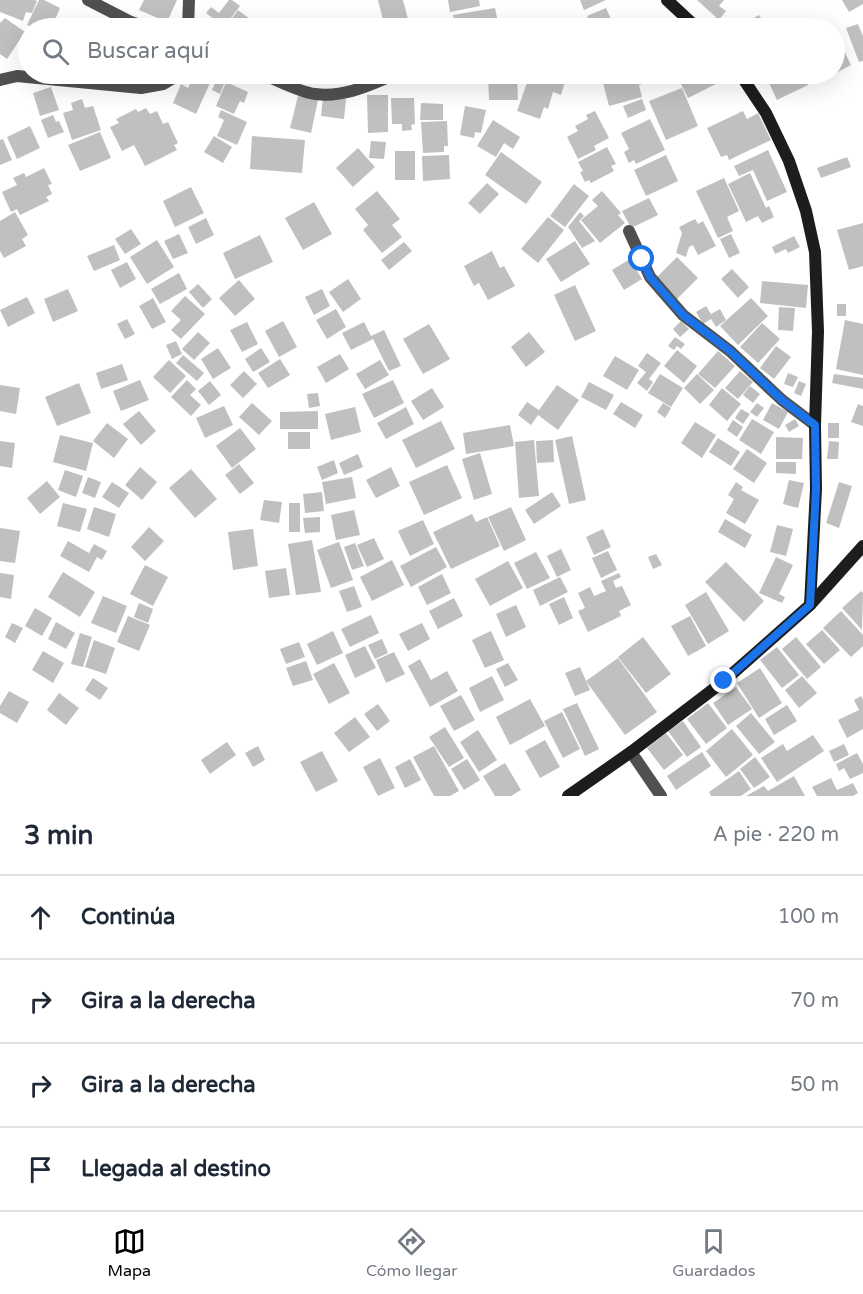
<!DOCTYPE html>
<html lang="es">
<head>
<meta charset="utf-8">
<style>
  body { margin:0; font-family:"Varela Round",sans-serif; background:#f6f6f7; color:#1f2937 }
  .stop { position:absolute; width:18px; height:18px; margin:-14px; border:4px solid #1a73e8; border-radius:50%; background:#fff }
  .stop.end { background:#1a73e8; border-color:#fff; box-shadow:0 2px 6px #0008 }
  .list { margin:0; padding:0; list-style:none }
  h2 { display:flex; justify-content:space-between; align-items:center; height:78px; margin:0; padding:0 24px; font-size:26px }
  h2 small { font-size:20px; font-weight:400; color:#747a83 }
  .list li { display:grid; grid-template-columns:39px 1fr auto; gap:18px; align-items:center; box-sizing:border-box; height:84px; padding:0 24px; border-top:2px solid #e0e1e3 }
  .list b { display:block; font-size:22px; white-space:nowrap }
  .list em { font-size:20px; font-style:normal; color:#747a83 }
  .icon { flex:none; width:33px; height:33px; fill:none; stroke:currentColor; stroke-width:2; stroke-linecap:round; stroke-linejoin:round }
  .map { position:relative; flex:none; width:863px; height:796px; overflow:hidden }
  .search { position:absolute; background:#fff; box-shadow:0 6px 24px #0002; left:18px; right:18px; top:18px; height:66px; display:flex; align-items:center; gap:15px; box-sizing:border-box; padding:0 21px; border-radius:33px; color:#747a83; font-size:22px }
  .sheet { height:414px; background:#fff }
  nav { display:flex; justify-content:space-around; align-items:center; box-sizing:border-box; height:84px; border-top:2px solid #e0e1e3; background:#fff; font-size:16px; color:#747a83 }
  nav a { display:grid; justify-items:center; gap:3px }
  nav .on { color:#000 }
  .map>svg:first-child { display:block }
</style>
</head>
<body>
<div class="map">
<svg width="863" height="796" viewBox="0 0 863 796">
  <rect width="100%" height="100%" fill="#fff"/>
  <!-- building -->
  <g fill="#c0c0c0">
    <path d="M0,0H35L37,1L32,13L26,12L23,21L0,12Z"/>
    <path d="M39,0H44L60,8L52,27L46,24L44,28H35L27,25Z"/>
    <path d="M144,0H177L167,22L139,10Z"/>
    <path d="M229,0H232L240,6L224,27L206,13L211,7L219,13Z"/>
    <path d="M378,0H403L410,27L385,28Z"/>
    <path d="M448,0H479L480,6L450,12Z"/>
    <path d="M580,0H606L584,10Z"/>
    <path d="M697,0H724L719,6L726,11L719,20Z"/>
    <path d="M842,0H863V4L849,12Z"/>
    <path d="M495,8L499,28H455L453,15Z"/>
    <path d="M606,8L615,28H593L587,16Z"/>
    <path d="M238,10L258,25L256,28H231L227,25Z"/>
    <path d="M759,15L766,26L763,28H737Z"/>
    <path d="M5,18L25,32L7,59L0,54V23Z"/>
    <path d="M858,24L863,36V61L859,62L846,28Z"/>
    <path d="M839,40L851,65L834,74V42Z"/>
    <path d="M219,74H228L220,94L212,90Z"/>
    <path d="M488,74H517L518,100H489Z"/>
    <path d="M530,74H583V82H565L561,95L553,92L548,109L544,107L540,119L517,111Z"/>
    <path d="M607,74H643L646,83L639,85L642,97L609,106L601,75Z"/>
    <path d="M676,74H713L718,83L688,98Z"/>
    <path d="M765,74H803L808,85L777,100Z"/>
    <path d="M808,74H825L826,77L812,83Z"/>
    <path d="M194,75L210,83L196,114L173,103L181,84L188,88Z"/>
    <path d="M226,82L248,92L244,103L240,101L234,114L216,106Z"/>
    <path d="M51,87L59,110L40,116L33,93Z"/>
    <path d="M682,88L698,126L666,140L649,101Z"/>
    <path d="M367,95H388V132L368,133Z"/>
    <path d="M298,96L318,100L311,133L290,128Z"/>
    <path d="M323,97L346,99L344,119L321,116Z"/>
    <path d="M391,98H414L415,124L411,125L412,130L402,131V124H392Z"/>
    <path d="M82,99L85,108L93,106L101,130L72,140L63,113L73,110L71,103Z"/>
    <path d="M642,99L646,110L628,118L623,106Z"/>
    <path d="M421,103L443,104V120H420Z"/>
    <path d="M465,106L486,110L481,133L475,132L474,138L460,135Z"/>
    <path d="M146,108L150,114L157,111L163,124L168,122L178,143L174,145L177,150L145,166L134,145L122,151L110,127L119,123L116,119L136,109L138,112Z"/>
    <path d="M221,110L247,122L237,145L217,136L224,120L218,117Z"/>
    <path d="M595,111L609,138L594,146L596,150L578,159L567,137L578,131L575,126L588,119L586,115Z"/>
    <path d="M743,111L747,119L758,113L771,140L729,160L727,155L721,157L707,128Z"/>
    <path d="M53,115L56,122L59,121L64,132L48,138L41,120Z"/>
    <path d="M650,119L665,150L636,164L634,160L629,163L624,152L629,149L621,133Z"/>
    <path d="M493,120L520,137L513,149L504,143L496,157L477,146Z"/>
    <path d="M447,121L448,146H444V152L423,153L421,122Z"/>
    <path d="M30,126L40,148L17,159L7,137Z"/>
    <path d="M100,132L111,158L80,171L68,145Z"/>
    <path d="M214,136L232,147L223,163L204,152Z"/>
    <path d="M252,136L305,140L302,173L250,169Z"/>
    <path d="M3,139L12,160L0,165V140Z"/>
    <path d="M371,141L386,142L384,159L369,158Z"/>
    <path d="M607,147L616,164L611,166L614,171L591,183L589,180L585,182L580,172L583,171L578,162Z"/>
    <path d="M358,148L375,167L353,187L336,168Z"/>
    <path d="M768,150L787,192L767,201L753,170L739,176L734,166Z"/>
    <rect x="395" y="151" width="20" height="29"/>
    <path d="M501,152L542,182L526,204L485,175Z"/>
    <path d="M449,155L450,179L423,181L422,156Z"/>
    <path d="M666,155L678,181L646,196L634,170Z"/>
    <path d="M847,157L851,167L821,178L817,168Z"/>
    <path d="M44,168L52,184L48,185L52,194L46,197L49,201L20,215L17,209L11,212L2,192L17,185L13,178L24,173L26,177Z"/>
    <path d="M750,173L766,208L769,206L774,217L762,223L758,216L746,222L728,184Z"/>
    <path d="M724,178L739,211L727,217L733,231L718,238L696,191Z"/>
    <path d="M487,183L499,194L480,214L468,203Z"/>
    <path d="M574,184L589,196L565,227L550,216Z"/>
    <path d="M191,187L204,213L175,227L163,201Z"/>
    <path d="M377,191L400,219L392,225L402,237L382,253L363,230L368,225L355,209Z"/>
    <path d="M602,191L621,213L618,215L625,223L600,243L581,220L598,206L592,200Z"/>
    <path d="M649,198L658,215L631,228L622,211Z"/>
    <path d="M314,202L332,234L303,250L285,218Z"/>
    <path d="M15,212L28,235L22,239L26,246L4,258L0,251V221Z"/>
    <path d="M580,212L584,216L579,221L595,241L582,248L568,227Z"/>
    <path d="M548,217L564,230L538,263L521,249Z"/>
    <path d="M206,218L214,235L196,244L188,227Z"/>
    <path d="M695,219L698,224L703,221L716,246L698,255L693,245L689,247L686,257L676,253L682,233L679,227Z"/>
    <path d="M863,223V266L849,270L837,230Z"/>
    <path d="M131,229L141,244L125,254L115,239Z"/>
    <path d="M179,234L188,253L173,259L164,241Z"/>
    <path d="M731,234L740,253L729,258L720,239Z"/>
    <path d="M260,235L273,262L235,279L223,253Z"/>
    <path d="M794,236L800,247L788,253L786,249L775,254L772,247Z"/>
    <path d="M157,240L174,267L147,284L130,257Z"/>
    <path d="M575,241L590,264L561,282L546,259Z"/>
    <path d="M404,242L412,251L389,270L381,260Z"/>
    <path d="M114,245L120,260L94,271L87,256Z"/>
    <path d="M492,251L500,268L504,266L515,286L488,300L479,283L474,286L464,266Z"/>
    <path d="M677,257L698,278L677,299L656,278Z"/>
    <path d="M630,259L642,279L624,290L612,270Z"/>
    <path d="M127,262L136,279L120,288L111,270Z"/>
    <path d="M732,269L749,287L738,298L721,279Z"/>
    <path d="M179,273L187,289L160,304L151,289Z"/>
    <path d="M348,279L361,299L343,312L329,292Z"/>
    <path d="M239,280L255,299L235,316L219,298Z"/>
    <path d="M762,281L808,285L806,308L760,303Z"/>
    <path d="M198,284L212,299L203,308L189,292Z"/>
    <path d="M575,285L596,331L575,341L554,295Z"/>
    <path d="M68,289L78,311L53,322L44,299Z"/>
    <path d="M322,289L330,306L314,315L305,297Z"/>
    <path d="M185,296L205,314L181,339L171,330L181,320L171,311Z"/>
    <path d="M27,297L35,313L8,327L0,310Z"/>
    <path d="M153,298L166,322L152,329L139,306Z"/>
    <path d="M751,298L768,316L738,345L720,326Z"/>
    <rect x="837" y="304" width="9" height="12"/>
    <path d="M706,306L711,314L720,309L726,320L716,327L711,319L703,324L696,312Z"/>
    <path d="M779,307L795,308L793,331L778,330Z"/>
    <path d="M336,309L346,327L327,339L316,320Z"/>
    <path d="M127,319L135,334L125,339L117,324Z"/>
    <path d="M845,320L863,324V375L836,369Z"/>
    <path d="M283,321L297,347L279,357L265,331Z"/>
    <path d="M681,321L689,329L680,337L673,329Z"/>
    <path d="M247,322L258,344L242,352L230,330Z"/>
    <path d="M364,322L371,336L384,330L401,366L389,371L373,339L351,350L342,333Z"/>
    <path d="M762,323L780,339L758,363L740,347Z"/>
    <path d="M429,324L450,359L423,374L403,339Z"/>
    <path d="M198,332L210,343L194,360L182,349Z"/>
    <path d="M529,332L545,352L526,367L511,347Z"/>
    <path d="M675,337L685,344L681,349L677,346L674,350L668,346Z"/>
    <path d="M176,341L182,354L172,359L166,345Z"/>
    <path d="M776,346L791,357L774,379L760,368Z"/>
    <path d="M218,348L231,368L213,379L201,359Z"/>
    <path d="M261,348L270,362L253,372L245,359Z"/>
    <path d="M677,350L697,366L684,383L664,366Z"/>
    <path d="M718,351L735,366L715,388L698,374Z"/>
    <path d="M647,353L661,363L649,379L653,382L647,391L637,383L646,372L638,366Z"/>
    <path d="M340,354L349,369L326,383L317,367Z"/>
    <path d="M183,355L204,373L197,381L176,363Z"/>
    <path d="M615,356L639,370L627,390L603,376Z"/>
    <path d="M280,359L290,375L268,388L258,373Z"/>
    <path d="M169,360L186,376L170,393L153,377Z"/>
    <path d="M380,360L389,375L365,389L356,374Z"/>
    <path d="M122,364L128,380L101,389L96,373Z"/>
    <path d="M244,371L257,384L243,398L230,385Z"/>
    <path d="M740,371L753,382L738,399L725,388Z"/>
    <path d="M788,373L798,377L793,387L784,384Z"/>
    <path d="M660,374L683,388L671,407L648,393Z"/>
    <path d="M697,374L714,390L700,404L684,388Z"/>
    <path d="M834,374L863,378V389L832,383Z"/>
    <path d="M140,380L149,400L121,411L113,391Z"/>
    <path d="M187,380L196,389L190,395L201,405L191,416L171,397Z"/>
    <path d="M393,380L404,403L374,418L362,394Z"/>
    <path d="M210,381L221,395L209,405L198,391Z"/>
    <path d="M799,381L806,384L801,396L794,393Z"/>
    <path d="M589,382L614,395L606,410L581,397Z"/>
    <path d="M79,383L91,413L57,426L45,397Z"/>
    <path d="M0,385L20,388L16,414L0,411Z"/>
    <path d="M557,385L579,400L558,430L538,415L531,425L518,415L527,402L539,410Z"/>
    <path d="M750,386L760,394L753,403L743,395Z"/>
    <path d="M432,388L444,407L423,420L411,401Z"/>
    <path d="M722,388L741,404L727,421L709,405Z"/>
    <path d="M318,393L320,406L309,408L307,394Z"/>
    <path d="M621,402L643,415L635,428L613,414Z"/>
    <path d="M252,403L272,421L259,435L239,417Z"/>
    <path d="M663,403L671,408L665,418L657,412Z"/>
    <path d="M757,403L764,408L757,417L750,412Z"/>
    <path d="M772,403L788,412L779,429L763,420Z"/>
    <path d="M858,404L863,406V426L851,422Z"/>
    <path d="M224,406L233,425L205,438L196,418Z"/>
    <path d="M355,407L361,432L331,440L325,414Z"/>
    <path d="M406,407L414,424L386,439L377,423Z"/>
    <path d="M741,409L750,414L743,424L735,418Z"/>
    <path d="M139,411L156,431L141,445L123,424Z"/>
    <path d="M318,411V429H280V412Z"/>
    <path d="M752,419L774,432L761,454L739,440Z"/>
    <path d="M795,419L799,426L789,432L785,425Z"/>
    <path d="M733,420L743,427L737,437L727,430Z"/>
    <path d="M441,421L455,449L416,468L402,440Z"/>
    <path d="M695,422L716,435L702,458L681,443Z"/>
    <path d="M107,423L128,439L114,458L93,441Z"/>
    <rect x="828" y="423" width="11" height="15"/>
    <path d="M510,425L514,446L466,454L463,433Z"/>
    <path d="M240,428L256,449L232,468L216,446Z"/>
    <rect x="288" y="432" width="22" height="17"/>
    <path d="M60,435L93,443L86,471L53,462Z"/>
    <path d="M572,436L586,500L569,504L555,440Z"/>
    <path d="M776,437L803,438L802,459H776Z"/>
    <path d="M718,438L740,452L731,466L709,452Z"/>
    <path d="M534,440L539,496L519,498L515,442Z"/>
    <path d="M553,440L554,462L537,463L536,441Z"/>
    <path d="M0,441L15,443L12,468L0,466Z"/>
    <path d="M829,441L839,442L838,459H827Z"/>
    <path d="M747,449L767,463L754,483L733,469Z"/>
    <path d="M480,453L492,494L474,500L462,459Z"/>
    <path d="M358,454L363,467L344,475L339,463Z"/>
    <path d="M334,460L338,473L322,480L317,467Z"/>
    <path d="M776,462H796V474L776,473Z"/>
    <path d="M239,464L254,483L240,494L225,475Z"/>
    <path d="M447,465L462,498L424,515L409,482Z"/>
    <path d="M140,467L157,482L142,500L125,485Z"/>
    <path d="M391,467L400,486L376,498L366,480Z"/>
    <path d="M191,469L217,499L195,518L169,488Z"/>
    <path d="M65,470L83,476L76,497L58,490Z"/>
    <path d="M88,477L101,482L95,498L82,493Z"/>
    <path d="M352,477L356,498L326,504L322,482Z"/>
    <path d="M789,480L804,483L798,508L783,504Z"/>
    <path d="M47,481L60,497L40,514L27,498Z"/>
    <path d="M112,482L129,493L119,508L102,497Z"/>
    <path d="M736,482L743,487L741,490L759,500L745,524L726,513L734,499L728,495Z"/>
    <path d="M839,482L852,486L839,528L826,523Z"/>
    <path d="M322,492L324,511L305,513L303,494Z"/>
    <path d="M552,492L561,506L534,524L525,510Z"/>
    <path d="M264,500L282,502L279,523L260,520Z"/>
    <path d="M63,503L87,509L80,532L57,526Z"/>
    <rect x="289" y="503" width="11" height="29"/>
    <path d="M94,507L116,514L109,537L87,529Z"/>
    <path d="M511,507L526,540L504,551L488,517Z"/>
    <path d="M354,510L360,535L336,540L331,515Z"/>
    <path d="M472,514L476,522L487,517L500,546L451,569L433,532Z"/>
    <path d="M320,517V532L305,533L303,518Z"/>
    <path d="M725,519L752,535L745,548L718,532Z"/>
    <path d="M423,520L434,544L410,556L398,531Z"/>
    <path d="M777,525L793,529L786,556L770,552Z"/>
    <path d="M149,527L164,541L145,561L131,547Z"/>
    <path d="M0,528L20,531L15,563L0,561Z"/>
    <path d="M253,529L258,566L233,570L228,532Z"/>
    <path d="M603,529L611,547L594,555L586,537Z"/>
    <path d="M374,538L384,559L367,567L357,545Z"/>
    <path d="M312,540L321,592L296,595L288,544Z"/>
    <path d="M68,541L89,553L94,544L107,551L102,560L97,557L89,572L60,556Z"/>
    <path d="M339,542L353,580L331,588L317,550Z"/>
    <path d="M355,543L364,566L352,570L344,547Z"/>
    <path d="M436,547L447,567L411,587L400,566Z"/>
    <path d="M561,549L571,570L557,577L547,556Z"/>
    <path d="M608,551L617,570L601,578L592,558Z"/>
    <path d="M536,552L550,578L527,589L514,563Z"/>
    <path d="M656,554L662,565L653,569L648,557Z"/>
    <path d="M776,557L793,565L779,594L785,597L782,603L759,593Z"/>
    <path d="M392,560L404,585L372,601L360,577Z"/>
    <path d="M508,561L523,588L490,606L475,579Z"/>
    <path d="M726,562L764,601L744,622L705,582Z"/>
    <path d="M145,565L168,577L153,606L130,594Z"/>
    <path d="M286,568L290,595L269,598L265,571Z"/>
    <path d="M63,572L95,592L80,617L48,597Z"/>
    <path d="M0,573L14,575L11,599L0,597Z"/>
    <path d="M619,573L621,577L613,581L616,588L622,586L631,605L619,611L621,616L588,632L578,611L585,608L578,593L590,587L594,596L606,591L601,581Z"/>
    <path d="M442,574L451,593L427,605L418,587Z"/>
    <path d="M560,577L568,592L540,606L533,590Z"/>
    <path d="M354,586L362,607L347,612L339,591Z"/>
    <path d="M861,591L863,593L862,630L842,608Z"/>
    <path d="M706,592L729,631L708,644L685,605Z"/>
    <path d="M103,596L127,606L116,633L91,623Z"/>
    <path d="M564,597L573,618L559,625L549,604Z"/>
    <path d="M454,598L463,616L438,629L429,611Z"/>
    <path d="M139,603L153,609L148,623L134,617Z"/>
    <path d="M516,605L526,627L506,637L496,614Z"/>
    <path d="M35,608L52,618L42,636L25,626Z"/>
    <path d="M841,611L863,635V646L851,657L823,628Z"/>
    <path d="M371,615L379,633L350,647L341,629Z"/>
    <path d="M128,616L150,625L139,651L117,642Z"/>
    <path d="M690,616L706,646L688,656L671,626Z"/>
    <path d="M56,622L75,633L66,649L48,639Z"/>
    <path d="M12,623L23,628L15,643L5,637Z"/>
    <path d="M422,623L430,639L408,651L399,634Z"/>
    <path d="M822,630L840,650L824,664L806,644Z"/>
    <path d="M333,631L343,653L317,665L307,644Z"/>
    <path d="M491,631L504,660L485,668L472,640Z"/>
    <path d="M80,633L92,637L83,667L71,664Z"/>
    <path d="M643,637L671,674L646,693L618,657Z"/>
    <path d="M796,637L821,667L807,679L782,649Z"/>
    <path d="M382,639L388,653L375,659L368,645Z"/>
    <path d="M94,640L115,648L106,674L85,667Z"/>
    <path d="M299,642L305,657L286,664L280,649Z"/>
    <path d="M365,646L376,668L355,678L345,655Z"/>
    <path d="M777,647L799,675L782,688L760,660Z"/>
    <path d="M43,651L64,663L53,683L32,670Z"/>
    <path d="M394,652L405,674L386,683L376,660Z"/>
    <path d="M618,658L657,712L625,735L586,681Z"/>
    <path d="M420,659L431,680L447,671L458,691L430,707L408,666Z"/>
    <path d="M306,661L313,680L293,686L286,668Z"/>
    <path d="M334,663L350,693L329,704L313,674Z"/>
    <path d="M508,663L518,680L505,687L496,669Z"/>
    <path d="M580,667L590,690L575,696L565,673Z"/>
    <path d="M760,668L782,703L759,718L737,683Z"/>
    <path d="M492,676L504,700L480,712L469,688Z"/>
    <path d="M802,676L817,693L799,708L785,690Z"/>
    <path d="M93,678L108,688L100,700L85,690Z"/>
    <path d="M736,687L752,709L728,725L713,703Z"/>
    <path d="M9,691L29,702L17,723L0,713V706Z"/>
    <path d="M59,693L79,708L66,725L47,710Z"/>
    <path d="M461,695L475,720L454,731L440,706Z"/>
    <path d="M861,696L863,700V729L847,738L838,720L859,710L854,700Z"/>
    <path d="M530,699L545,726L510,745L496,717Z"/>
    <path d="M577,703L599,749L585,756L563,709Z"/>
    <path d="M708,703L727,728L706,744L687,719Z"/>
    <path d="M378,704L390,721L377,731L364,714Z"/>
    <path d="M787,705L797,721L774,735L765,719Z"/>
    <path d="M562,712L580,749L563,758L544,721Z"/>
    <path d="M751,713L775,742L759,754L736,726Z"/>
    <path d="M355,717L370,737L349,752L334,733Z"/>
    <path d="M683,721L701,747L687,757L668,731Z"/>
    <path d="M445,727L464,758L449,767L429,737Z"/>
    <path d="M732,729L753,755L726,777L706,751Z"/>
    <path d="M478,730L497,760L479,772L460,742Z"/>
    <path d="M666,733L683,755L664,770L647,748Z"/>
    <path d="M813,735L824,751L777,782L761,758L783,744L787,751Z"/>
    <path d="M545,740L560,767L540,778L525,751Z"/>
    <path d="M227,742L236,755L210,774L201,760Z"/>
    <path d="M844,744L849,755L834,762L829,751Z"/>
    <path d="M258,746L265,760L253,767L245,753Z"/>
    <path d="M434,746L459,791L450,796H434L413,757Z"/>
    <path d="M322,751L338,781L316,792L300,762Z"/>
    <path d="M702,752L711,766L676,790L667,776Z"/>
    <path d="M857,753L863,764V773L850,779L844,768L839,771L836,764Z"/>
    <path d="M755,757L770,777L754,788L740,769Z"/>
    <path d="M380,758L395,788L378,796L363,767Z"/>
    <path d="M410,759L421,780L405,788L395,767Z"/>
    <path d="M467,759L480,780L464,790L451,769Z"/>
    <path d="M505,763L521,790L511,796H495L483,776Z"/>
    <path d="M739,771L751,789L741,796H711L709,792Z"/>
    <path d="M794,776L805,796H746L764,786L768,791Z"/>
    <path d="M831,778L837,790L853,783L858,793L853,796H817L812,787Z"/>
  </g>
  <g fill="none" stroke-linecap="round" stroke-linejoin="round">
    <!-- street -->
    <g stroke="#505050" stroke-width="12">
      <path d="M88,0L131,22L150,28"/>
      <path d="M188,28L189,0"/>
      <path d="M262,74C277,80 299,92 315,94C344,98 370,85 396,74"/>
      <path d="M0,80L17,76L141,88L163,84L180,74"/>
      <path d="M629,231L650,277L683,315L730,351L782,400L815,425"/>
      <path d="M631,752L661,796"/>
    </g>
    <!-- secondary -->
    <g stroke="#1d1d1d" stroke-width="12">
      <path d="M667,0L697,28"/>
      <path d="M740,74L766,113L789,161L806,211L815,252L818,331L815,425L816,489L810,605"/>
      <path d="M568,796L631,752L724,681L810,605L863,546"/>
    </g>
  </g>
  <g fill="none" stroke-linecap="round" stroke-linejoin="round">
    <!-- route -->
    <path stroke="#1a73e8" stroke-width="8" d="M642,259L650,277L683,315L730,351L782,400L815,425L816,489L810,605L724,681"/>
  </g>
</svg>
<div class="stop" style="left:642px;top:259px"></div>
<div class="stop end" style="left:724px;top:681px"></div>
<div class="search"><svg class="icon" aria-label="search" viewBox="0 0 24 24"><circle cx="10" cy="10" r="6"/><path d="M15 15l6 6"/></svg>Buscar aquí</div>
</div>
<section class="sheet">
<h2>3 min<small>A pie · 220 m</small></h2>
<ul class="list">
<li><svg class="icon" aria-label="ahead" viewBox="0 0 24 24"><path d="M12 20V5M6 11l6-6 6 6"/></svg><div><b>Continúa</b></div><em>100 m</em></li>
<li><svg class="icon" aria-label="right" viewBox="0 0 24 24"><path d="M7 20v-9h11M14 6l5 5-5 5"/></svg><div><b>Gira a la derecha</b></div><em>70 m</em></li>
<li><svg class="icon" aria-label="right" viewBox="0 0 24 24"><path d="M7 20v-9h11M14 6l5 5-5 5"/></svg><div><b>Gira a la derecha</b></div><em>50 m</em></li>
<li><svg class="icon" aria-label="arrive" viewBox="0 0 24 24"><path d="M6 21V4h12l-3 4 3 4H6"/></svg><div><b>Llegada al destino</b></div></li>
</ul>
</section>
<nav>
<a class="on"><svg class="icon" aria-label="map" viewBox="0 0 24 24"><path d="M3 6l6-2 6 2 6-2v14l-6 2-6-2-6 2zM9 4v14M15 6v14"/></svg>Mapa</a>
<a><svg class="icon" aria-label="directions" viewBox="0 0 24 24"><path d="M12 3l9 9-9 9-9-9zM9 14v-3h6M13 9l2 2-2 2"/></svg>Cómo llegar</a>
<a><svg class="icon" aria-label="saved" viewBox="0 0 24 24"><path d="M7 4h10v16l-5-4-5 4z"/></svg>Guardados</a>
</nav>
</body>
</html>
